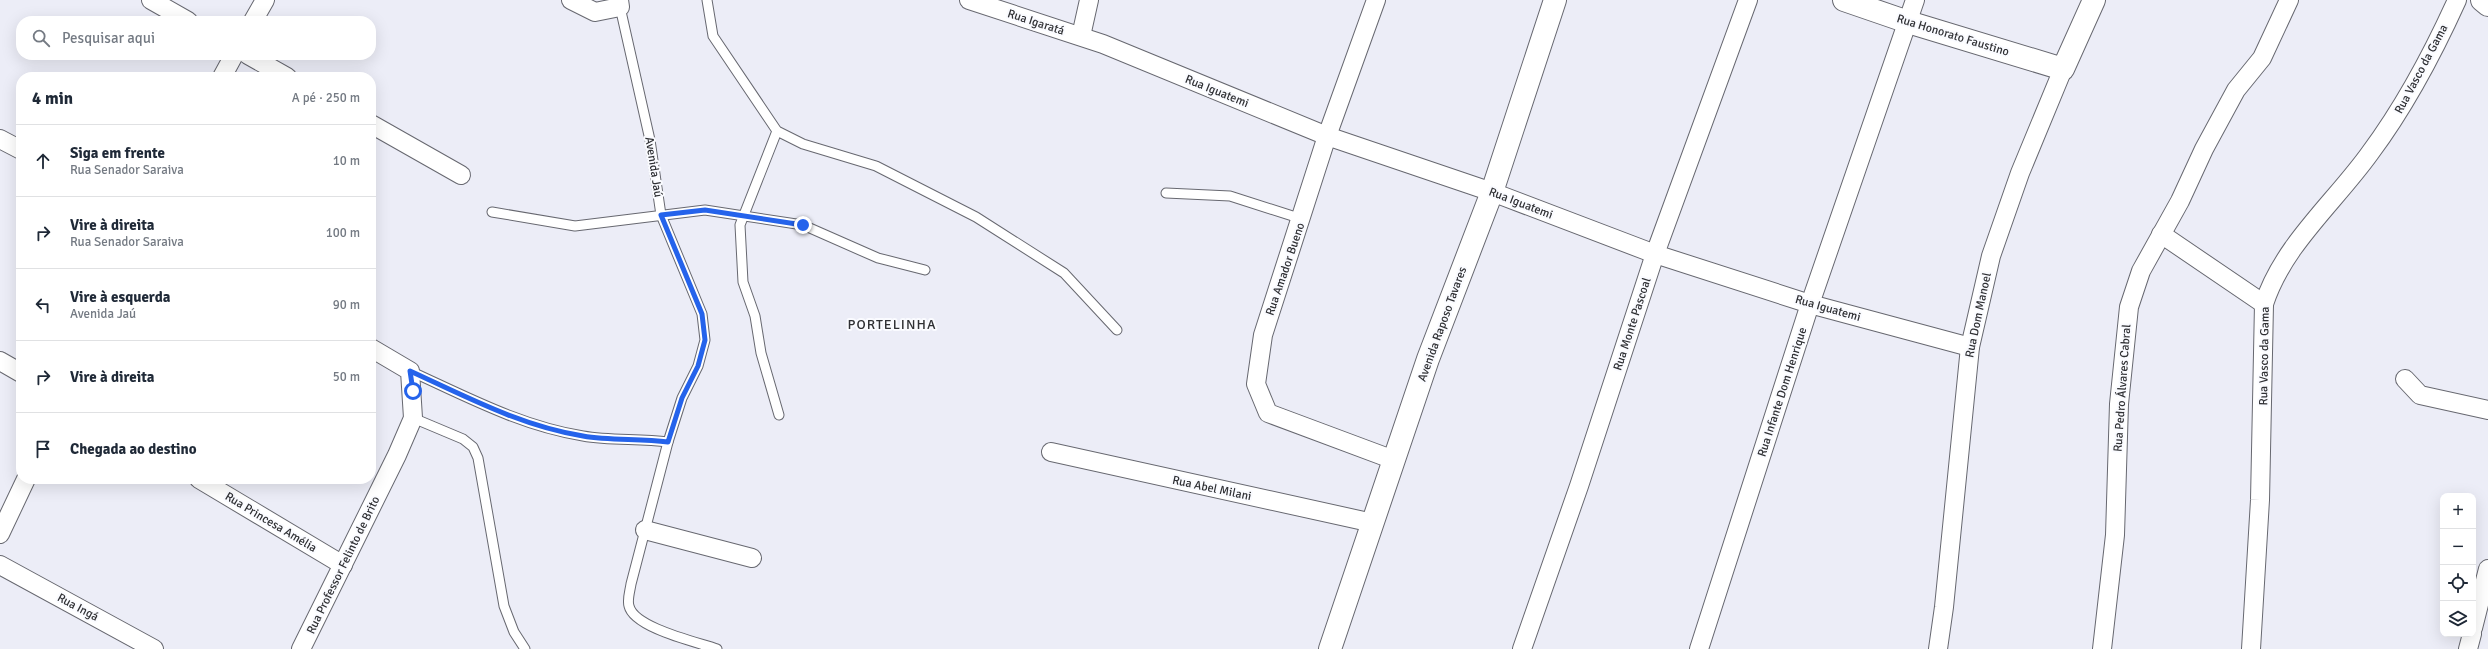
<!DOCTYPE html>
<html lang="pt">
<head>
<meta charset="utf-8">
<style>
  body { margin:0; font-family:Signika,sans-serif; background:#f2f2f3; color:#1f2937 }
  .controls { position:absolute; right:12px; bottom:12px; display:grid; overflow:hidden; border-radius:8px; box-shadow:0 4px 16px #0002 }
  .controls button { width:36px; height:36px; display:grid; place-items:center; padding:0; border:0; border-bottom:1px solid #e0e1e3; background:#fff; color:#1f2937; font:20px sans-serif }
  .stop { position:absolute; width:12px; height:12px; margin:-9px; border:3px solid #2563eb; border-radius:50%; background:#fff }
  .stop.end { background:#2563eb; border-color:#fff; box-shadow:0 1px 4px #0008 }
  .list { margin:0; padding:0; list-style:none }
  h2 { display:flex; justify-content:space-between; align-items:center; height:52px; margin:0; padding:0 16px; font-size:17px }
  h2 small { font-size:13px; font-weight:400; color:#747a83 }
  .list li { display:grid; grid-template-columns:26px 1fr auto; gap:12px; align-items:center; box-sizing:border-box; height:72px; padding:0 16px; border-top:1px solid #e0e1e3 }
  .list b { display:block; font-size:15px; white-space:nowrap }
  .list p { margin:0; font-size:13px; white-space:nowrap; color:#747a83 }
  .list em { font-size:13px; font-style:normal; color:#747a83 }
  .icon { flex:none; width:22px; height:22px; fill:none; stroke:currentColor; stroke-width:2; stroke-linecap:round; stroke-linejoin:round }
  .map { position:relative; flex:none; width:2488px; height:649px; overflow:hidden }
  .search { position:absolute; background:#fff; box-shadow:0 4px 16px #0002; left:16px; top:16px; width:360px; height:44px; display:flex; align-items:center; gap:10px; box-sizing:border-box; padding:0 14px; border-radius:16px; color:#747a83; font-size:15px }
  .panel { position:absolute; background:#fff; box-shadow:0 4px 16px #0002; left:16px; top:72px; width:360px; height:412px; border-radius:16px }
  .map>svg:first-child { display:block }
</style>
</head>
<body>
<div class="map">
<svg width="2488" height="649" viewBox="0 0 2488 649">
  <rect width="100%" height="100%" fill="#ecedf7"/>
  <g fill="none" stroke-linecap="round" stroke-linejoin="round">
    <!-- service casing -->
    <g stroke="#676870" stroke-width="11">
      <g id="service">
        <path d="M707,0L713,36L777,131L803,144L876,166L976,217L1064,273L1117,330"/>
        <path d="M620,7L650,140L661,215L702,314L705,340L698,366L682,398L668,442L631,584C630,591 627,600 629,606C634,628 697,642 717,649"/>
        <path d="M777,131L740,225L743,282L755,316L761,353L779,415"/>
        <path d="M1166,193L1230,196L1302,219"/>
        <path d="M492,212L575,226L705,210L803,225L878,258L925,270"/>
        <path d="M410,371C467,397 521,426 583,436C611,441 640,438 668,442"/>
        <path d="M413,418L463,439L473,447L478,458L504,606L514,632L525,649"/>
      </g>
    </g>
    <!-- minor casing -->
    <g stroke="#676870" stroke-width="20">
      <g id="minor">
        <path d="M151,0L188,21"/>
        <path d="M571,0L595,12L620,7L619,0"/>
        <path d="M969,0L1103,44L1327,136L1492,192L1655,254L1810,304L1970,347"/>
        <path d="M1376,0L1327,136L1263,335L1256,384L1268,413L1394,460"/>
        <path d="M253,21L265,0"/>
        <path d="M1081,36L1089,0"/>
        <path d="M248,55L287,77"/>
        <path d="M222,77L234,55"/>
        <path d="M371,124L461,175"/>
        <path d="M0,139L21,150"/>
        <path d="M2161,234L2264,304"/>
        <path d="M0,361L21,373"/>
        <path d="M2405,379L2420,395L2488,410"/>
        <path d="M1051,452L1373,523"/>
        <path d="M199,479L343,565"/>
        <path d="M645,530L752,558"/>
        <path d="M0,534L26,479"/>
        <path d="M0,565L154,649"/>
        <path d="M2473,628L2488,569"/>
        <path d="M301,649L397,455L413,418L410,371L371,348"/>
        <path d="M1522,649L1579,486L1655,254L1748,0"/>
        <path d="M1699,649L1810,304L1915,0"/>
        <path d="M1938,649L1944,607L1970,347L1991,256L2020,173L2063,69"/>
        <path d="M2102,649L2115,535L2119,404L2129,307L2141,271L2180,201L2204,149L2236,90L2262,58L2289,0"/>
        <path d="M2251,649L2260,500L2264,304C2283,245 2335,202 2370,153C2405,106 2433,53 2457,0"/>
        <path d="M2468,649L2472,634"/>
      </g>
    </g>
    <!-- tertiary casing -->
    <g stroke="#676870" stroke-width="24">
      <g id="tertiary">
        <path d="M1844,0L1908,22L2063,69L2094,0"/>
        <path d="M2482,0L2488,5"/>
      </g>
    </g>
    <!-- primary casing -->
    <g stroke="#676870" stroke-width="24">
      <path id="primary" d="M1330,649L1428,359L1492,192L1555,0"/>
    </g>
    <!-- service -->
    <use href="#service" stroke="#fff" stroke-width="9"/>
    <!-- minor -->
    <use href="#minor" stroke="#fff" stroke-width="18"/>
    <!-- tertiary -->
    <use href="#tertiary" stroke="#fff" stroke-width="22"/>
    <!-- primary -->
    <use href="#primary" stroke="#fff" stroke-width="22"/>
  </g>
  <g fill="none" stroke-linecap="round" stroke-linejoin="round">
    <!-- route -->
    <path stroke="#2563eb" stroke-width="5" d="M413,391L410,371C467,397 521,426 583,436C611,441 640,438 668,442L682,398L698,366L705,340L702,314L661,215L705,210L803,225"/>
  </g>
  <g text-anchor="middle" stroke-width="4" stroke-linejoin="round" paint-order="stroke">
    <!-- street labels -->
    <g font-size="12" fill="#2f3034" stroke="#fafbff">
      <text transform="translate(1036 22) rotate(18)" y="4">Rua Igaratá</text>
      <text transform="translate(1953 35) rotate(17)" y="4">Rua Honorato Faustino</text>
      <text transform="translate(2421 69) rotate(-62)" y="4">Rua Vasco da Gama</text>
      <text transform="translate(1217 91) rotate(22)" y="4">Rua Iguatemi</text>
      <text transform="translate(654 167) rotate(81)" y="4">Avenida Jaú</text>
      <text transform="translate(1521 203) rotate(21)" y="4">Rua Iguatemi</text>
      <text transform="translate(1285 269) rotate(-71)" y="4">Rua Amador Bueno</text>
      <text transform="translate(1828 308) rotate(16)" y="4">Rua Iguatemi</text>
      <text transform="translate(1978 315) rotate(-78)" y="4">Rua Dom Manoel</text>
      <text transform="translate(1442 324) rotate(-70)" y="4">Avenida Raposo Tavares</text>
      <text transform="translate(1632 324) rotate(-72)" y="4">Rua Monte Pascoal</text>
      <text transform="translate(2264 356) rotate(-89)" y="4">Rua Vasco da Gama</text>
      <text transform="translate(2122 388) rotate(-86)" y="4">Rua Pedro Álvares Cabral</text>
      <text transform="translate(1782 392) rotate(-72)" y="4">Rua Infante Dom Henrique</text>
      <text transform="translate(1212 488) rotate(12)" y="4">Rua Abel Milani</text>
      <text transform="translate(271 522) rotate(31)" y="4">Rua Princesa Amélia</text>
      <text transform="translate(343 565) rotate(-64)" y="4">Rua Professor Felinto de Brito</text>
      <text transform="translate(78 607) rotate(28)" y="4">Rua Ingá</text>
    </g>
    <!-- quarter labels -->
    <g font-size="14" letter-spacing="1" fill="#2f3034" stroke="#fafbff">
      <text x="892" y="329">PORTELINHA</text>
    </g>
  </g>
</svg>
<div class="controls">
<button>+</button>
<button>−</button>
<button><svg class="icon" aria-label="locate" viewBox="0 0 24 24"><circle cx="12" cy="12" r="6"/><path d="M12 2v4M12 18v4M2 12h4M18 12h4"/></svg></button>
<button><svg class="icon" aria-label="layers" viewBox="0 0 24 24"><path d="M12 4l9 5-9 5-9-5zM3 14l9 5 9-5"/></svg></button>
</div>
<div class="stop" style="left:413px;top:391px"></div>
<div class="stop end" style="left:803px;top:225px"></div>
<div class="search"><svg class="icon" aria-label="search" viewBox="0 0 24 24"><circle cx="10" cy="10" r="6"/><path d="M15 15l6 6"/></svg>Pesquisar aqui</div>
<section class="panel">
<h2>4 min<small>A pé · 250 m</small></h2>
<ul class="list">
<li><svg class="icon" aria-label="ahead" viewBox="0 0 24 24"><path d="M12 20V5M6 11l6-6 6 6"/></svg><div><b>Siga em frente</b><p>Rua Senador Saraiva</p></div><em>10 m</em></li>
<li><svg class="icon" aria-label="right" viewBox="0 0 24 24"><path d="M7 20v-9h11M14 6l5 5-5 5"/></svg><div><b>Vire à direita</b><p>Rua Senador Saraiva</p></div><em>100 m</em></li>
<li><svg class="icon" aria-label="left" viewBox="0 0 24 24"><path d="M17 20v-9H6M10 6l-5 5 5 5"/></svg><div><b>Vire à esquerda</b><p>Avenida Jaú</p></div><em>90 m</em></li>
<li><svg class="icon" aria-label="right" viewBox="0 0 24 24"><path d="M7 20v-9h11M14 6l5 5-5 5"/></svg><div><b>Vire à direita</b></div><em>50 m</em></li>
<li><svg class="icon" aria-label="arrive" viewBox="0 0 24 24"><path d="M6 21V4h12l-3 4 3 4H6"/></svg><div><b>Chegada ao destino</b></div></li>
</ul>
</section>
</div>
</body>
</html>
